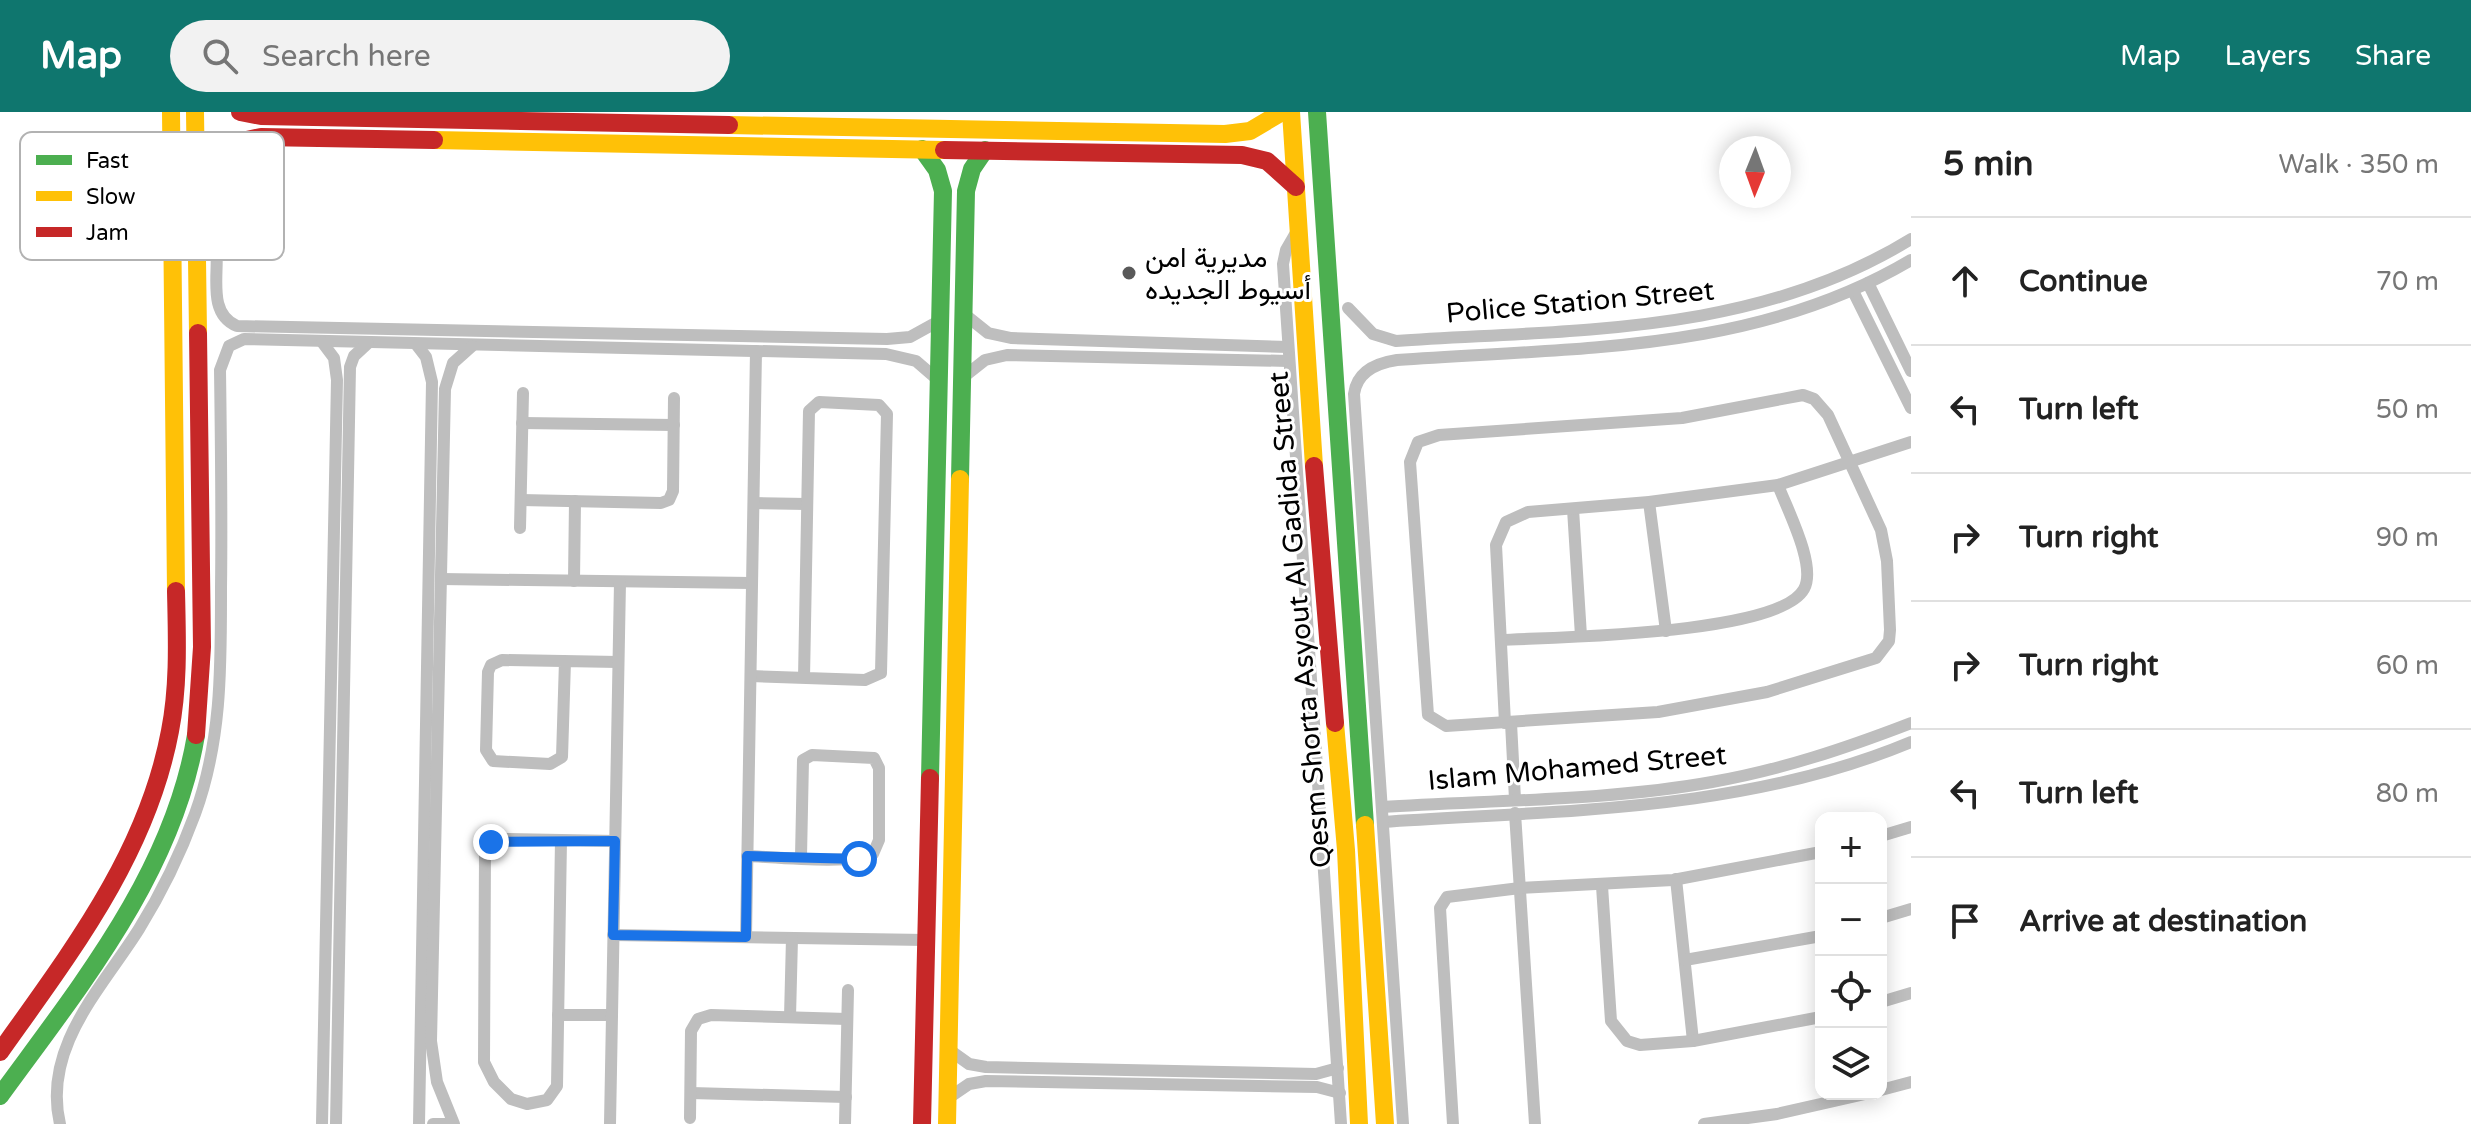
<!DOCTYPE html>
<html lang="en">
<head>
<meta charset="utf-8">
<style>
  body { margin:0; font-family:"Varela Round",Vazirmatn,sans-serif; background:#f2f2f2; color:#222 }
  .controls { position:absolute; right:24px; bottom:24px; display:grid; overflow:hidden; border-radius:16px; box-shadow:0 4px 20px #0003 }
  .controls button { width:72px; height:72px; display:grid; place-items:center; padding:0; border:0; border-bottom:2px solid #e0e0e0; background:#fff; color:#222; font:40px sans-serif }
  .compass { position:absolute; left:1719px; top:24px; width:72px; height:72px; border-radius:50%; background:#fff; box-shadow:0 4px 20px #0003; rotate:181deg }
  .stop { position:absolute; width:24px; height:24px; margin:-18px; border:6px solid #1a73e8; border-radius:50%; background:#fff }
  .stop.end { background:#1a73e8; border-color:#fff; box-shadow:0 2px 8px #0008 }
  .list { margin:0; padding:0; list-style:none }
  h2 { display:flex; justify-content:space-between; align-items:center; height:104px; margin:0; padding:0 32px; font-size:34px }
  h2 small { font-size:26px; font-weight:400; color:#767676 }
  .list li { display:grid; grid-template-columns:52px 1fr auto; gap:24px; align-items:center; box-sizing:border-box; height:128px; padding:0 32px; border-top:2px solid #e0e0e0 }
  .list b { display:block; font-size:30px; white-space:nowrap }
  .list em { font-size:26px; font-style:normal; color:#767676 }
  .icon { flex:none; width:44px; height:44px; fill:none; stroke:currentColor; stroke-width:2; stroke-linecap:round; stroke-linejoin:round }
  .map { position:relative; flex:none; width:1911px; height:1012px; overflow:hidden }
  header { display:flex; align-items:center; gap:48px; box-sizing:border-box; height:112px; padding:0 40px; background:#0f766e; color:#fff }
  header strong { font-size:38px }
  nav { display:flex; gap:44px; margin-inline-start:auto; font-size:28px }
  .search { width:560px; height:72px; background:#f2f2f2; display:flex; align-items:center; gap:20px; box-sizing:border-box; padding:0 28px; border-radius:44px; color:#767676; font-size:30px }
  main { display:flex }
  aside { flex:1; background:#fff }
  .map>svg:first-child { display:block }
</style>
</head>
<body>
<header>
<strong>Map</strong>
<div class="search"><svg class="icon" aria-label="search" viewBox="0 0 24 24"><circle cx="10" cy="10" r="6"/><path d="M15 15l6 6"/></svg>Search here</div>
<nav><a>Map</a><a>Layers</a><a>Share</a></nav>
</header>
<main>
<div class="map">
<svg width="1911" height="1012" viewBox="0 0 1911 1012">
  <rect width="100%" height="100%" fill="#fff"/>
  <g fill="none" stroke-linecap="round" stroke-linejoin="round">
    <!-- street -->
    <g stroke="#bebebe" stroke-width="12">
      <path d="M198,98C205,109 214,120 216,133C220,160 206,201 237,214L887,227L910,225L939,209"/>
      <path d="M1297,119L1286,138L1283,152L1341,1012"/>
      <path d="M1868,171L1911,259"/>
      <path d="M1853,179L1911,296"/>
      <path d="M1348,196L1373,222L1396,229C1573,217 1754,224 1911,127"/>
      <path d="M963,201L988,221L1011,226L1288,235"/>
      <path d="M416,232L426,245L432,270L419,1012"/>
      <path d="M961,267L985,248L1007,243L1288,249"/>
      <path d="M1803,283L1814,287L1828,303L1881,418L1887,449L1890,518L1889,529L1876,546L1767,580L1658,600L1446,614L1428,603L1410,350L1418,330L1439,323L1682,306Z"/>
      <path d="M522,311L674,313"/>
      <path d="M521,388L661,391L669,388L673,379L674,286"/>
      <path d="M1649,390L1666,519"/>
      <path d="M754,391L807,392"/>
      <path d="M1573,397L1581,524"/>
      <path d="M520,416L523,281"/>
      <path d="M441,467L752,471"/>
      <path d="M574,469L575,389"/>
      <path d="M1501,528C1555,525 1779,523 1804,477C1817,454 1787,397 1778,373"/>
      <path d="M565,549L562,645L550,652L493,649L486,638L488,560L491,553L502,548L618,550"/>
      <path d="M751,564L865,568L881,561L887,302L879,293L819,290L809,299L804,566"/>
      <path d="M1505,611L1496,433L1506,410L1528,400L1649,390L1778,373L1911,330"/>
      <path d="M1511,611L1515,687"/>
      <path d="M1382,695C1489,688 1607,689 1712,670C1781,658 1846,636 1911,611"/>
      <path d="M1515,701L1535,1012"/>
      <path d="M1383,710C1561,698 1744,700 1911,630"/>
      <path d="M1881,724L1911,715"/>
      <path d="M561,728L557,974L547,988L527,992L511,987L494,970L484,950L485,739C488,731 494,727 503,727L615,729"/>
      <path d="M747,744C772,745 856,753 873,742L879,728V656L874,646L812,643L803,648L801,745"/>
      <path d="M1676,767L1693,929"/>
      <path d="M1602,774L1611,909L1627,929L1640,933L1693,929L1821,905"/>
      <path d="M1881,806L1911,797"/>
      <path d="M613,823L926,828"/>
      <path d="M746,825L756,239"/>
      <path d="M1685,848L1821,824"/>
      <path d="M1881,890L1911,881"/>
      <path d="M558,903H612"/>
      <path d="M790,905L792,826"/>
      <path d="M948,937L969,952L986,955L1316,962L1338,956"/>
      <path d="M1881,978L1911,970"/>
      <path d="M691,981L846,985"/>
      <path d="M947,987L969,972L986,969L1317,975L1340,981"/>
      <path d="M690,1006L691,919L698,907L711,903L847,907"/>
      <path d="M60,1012C42,935 102,876 139,817C162,780 180,743 195,702C222,628 221,554 221,476C222,403 221,330 220,258L229,234L244,227L886,242L916,249L938,268"/>
      <path d="M322,1012L337,268L334,246L322,230"/>
      <path d="M336,1012L350,255L354,244L368,231"/>
      <path d="M433,1012H452"/>
      <path d="M454,1012L437,970L431,929L445,277L453,251L472,234"/>
      <path d="M610,1012L620,470"/>
      <path d="M845,1012L848,878"/>
      <path d="M1403,1012L1354,282C1357,259 1377,251 1397,248C1574,235 1753,242 1911,148"/>
      <path d="M1453,1012L1440,796L1447,785L1520,776L1673,768L1821,740"/>
      <path d="M1704,1012L1777,1002L1865,982"/>
    </g>
    <!-- fast -->
    <g stroke="#4caf50" stroke-width="18">
      <path d="M1317,0L1365,713"/>
      <path d="M922,37L937,58L943,79L930,666"/>
      <path d="M960,367L966,79L972,57L985,38"/>
      <path d="M0,984C80,874 173,761 196,623"/>
    </g>
    <!-- slow -->
    <g stroke="#ffc107" stroke-width="18">
      <path d="M171,0L176,479"/>
      <path d="M195,0L198,221"/>
      <path d="M1291,0L1314,354"/>
      <path d="M729,13L1225,22L1250,19L1282,0"/>
      <path d="M434,28L944,38"/>
      <path d="M1335,611L1346,738L1359,1012"/>
      <path d="M1365,713L1385,1012"/>
      <path d="M947,1012L960,367"/>
    </g>
    <!-- jam -->
    <g stroke="#c62828" stroke-width="18">
      <path d="M240,0L261,4L729,13"/>
      <path d="M944,38L1242,43L1267,49L1296,75"/>
      <path d="M196,58L224,33L261,25L434,28"/>
      <path d="M1314,354L1335,611"/>
      <path d="M196,623L202,535L198,221"/>
      <path d="M0,940C71,840 147,742 170,619C179,573 177,526 176,479"/>
      <path d="M922,1012L930,666"/>
    </g>
  </g>
  <g fill="none" stroke-linecap="round" stroke-linejoin="round">
    <!-- route -->
    <path stroke="#1a73e8" stroke-width="10" d="M491,730L615,729L613,823L746,825L747,744L859,747"/>
  </g>
  <!-- markers -->
  <circle fill="#595959" stroke="#fff" stroke-width="3" cx="1129" cy="161" r="8"/>
  <g text-anchor="middle" stroke-width="6" stroke-linejoin="round" paint-order="stroke">
    <!-- poi labels -->
    <g font-size="28" fill="#000" stroke="#fff" text-anchor="start">
      <text x="1145" y="155">مديرية امن<tspan x="1145" dy="32">أسيوط الجديده</tspan></text>
    </g>
    <!-- street labels -->
    <g font-size="28" fill="#000" stroke="#fff">
      <text transform="translate(1580 189) rotate(-5)" y="10">Police Station Street</text>
      <text transform="translate(1299 508) rotate(-95)" y="10">Qesm Shorta Asyout Al Gadida Street</text>
      <text transform="translate(1577 655) rotate(-5)" y="10">Islam Mohamed Street</text>
    </g>
  </g>
  <!-- legend -->
  <rect x="20" y="20" width="264" height="128" rx="12" fill="#fff" stroke="#b2b2b2" stroke-width="2"/>
  <rect x="36" y="43" width="36" height="10" fill="#4caf50"/>
  <rect x="36" y="79" width="36" height="10" fill="#ffc107"/>
  <rect x="36" y="115" width="36" height="10" fill="#c62828"/>
  <g font-size="22" fill="#000">
    <text x="86" y="56">Fast</text>
    <text x="86" y="92">Slow</text>
    <text x="86" y="128">Jam</text>
  </g>
</svg>
<div class="controls">
<button>+</button>
<button>−</button>
<button><svg class="icon" aria-label="locate" viewBox="0 0 24 24"><circle cx="12" cy="12" r="6"/><path d="M12 2v4M12 18v4M2 12h4M18 12h4"/></svg></button>
<button><svg class="icon" aria-label="layers" viewBox="0 0 24 24"><path d="M12 4l9 5-9 5-9-5zM3 14l9 5 9-5"/></svg></button>
</div>
<svg class="compass" viewBox="-18 -18 36 36"><path d="M0-13l5 13h-10z" fill="#e53935"/><path d="M0 13l5-13h-10z" fill="#767676"/></svg>
<div class="stop" style="left:859px;top:747px"></div>
<div class="stop end" style="left:491px;top:730px"></div>
</div>
<aside>
<h2>5 min<small>Walk · 350 m</small></h2>
<ul class="list">
<li><svg class="icon" aria-label="ahead" viewBox="0 0 24 24"><path d="M12 20V5M6 11l6-6 6 6"/></svg><div><b>Continue</b></div><em>70 m</em></li>
<li><svg class="icon" aria-label="left" viewBox="0 0 24 24"><path d="M17 20v-9H6M10 6l-5 5 5 5"/></svg><div><b>Turn left</b></div><em>50 m</em></li>
<li><svg class="icon" aria-label="right" viewBox="0 0 24 24"><path d="M7 20v-9h11M14 6l5 5-5 5"/></svg><div><b>Turn right</b></div><em>90 m</em></li>
<li><svg class="icon" aria-label="right" viewBox="0 0 24 24"><path d="M7 20v-9h11M14 6l5 5-5 5"/></svg><div><b>Turn right</b></div><em>60 m</em></li>
<li><svg class="icon" aria-label="left" viewBox="0 0 24 24"><path d="M17 20v-9H6M10 6l-5 5 5 5"/></svg><div><b>Turn left</b></div><em>80 m</em></li>
<li><svg class="icon" aria-label="arrive" viewBox="0 0 24 24"><path d="M6 21V4h12l-3 4 3 4H6"/></svg><div><b>Arrive at destination</b></div></li>
</ul>
</aside>
</main>
</body>
</html>
